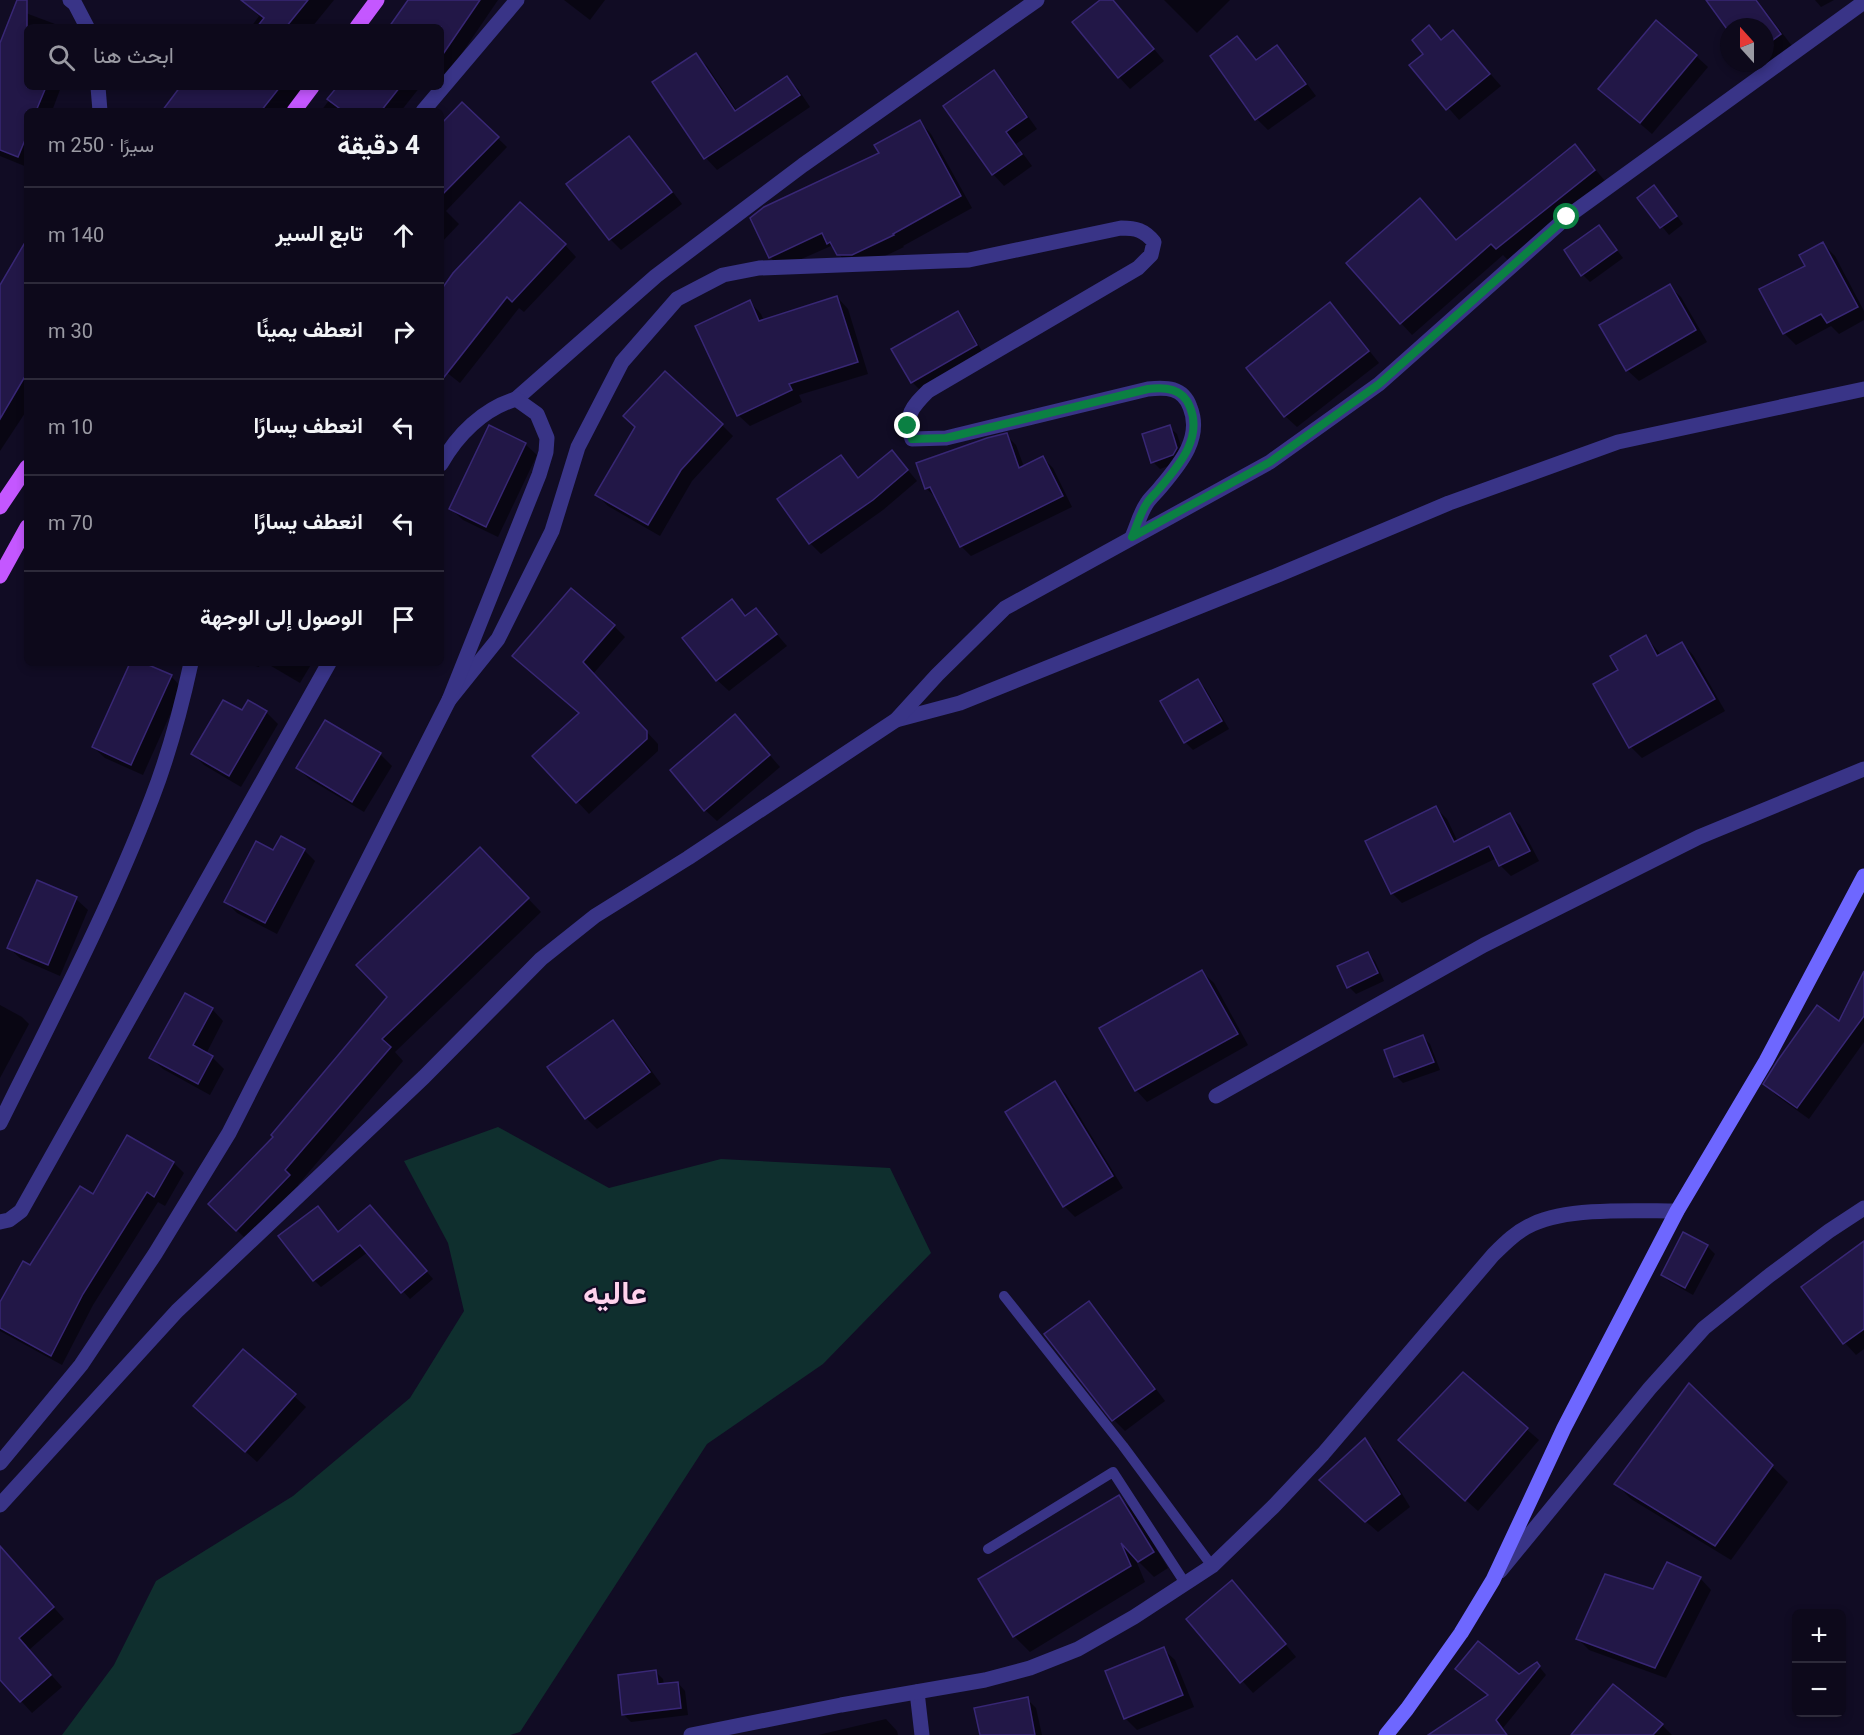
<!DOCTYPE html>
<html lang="ar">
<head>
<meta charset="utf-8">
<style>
  body { margin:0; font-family:Roboto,Vazirmatn,sans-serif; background:#1b1728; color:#f1f3f6; direction:rtl }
  .controls { position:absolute; right:18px; bottom:18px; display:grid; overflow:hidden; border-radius:9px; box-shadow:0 3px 9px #0003 }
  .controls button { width:54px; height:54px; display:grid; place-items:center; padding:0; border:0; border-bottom:2px solid #2d2a3a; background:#0d091b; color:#f1f3f6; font:30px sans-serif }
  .compass { position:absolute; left:1720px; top:18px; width:54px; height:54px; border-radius:50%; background:#0d091b; box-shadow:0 3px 9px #0003; rotate:339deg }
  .stop { position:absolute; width:18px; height:18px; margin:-14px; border:4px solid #0b8043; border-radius:50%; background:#fff }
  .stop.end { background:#0b8043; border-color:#fff; box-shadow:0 2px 6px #0008 }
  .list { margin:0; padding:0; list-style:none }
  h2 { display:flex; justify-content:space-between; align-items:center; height:78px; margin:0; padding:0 24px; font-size:26px }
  h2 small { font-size:20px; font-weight:400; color:#9a9aa3 }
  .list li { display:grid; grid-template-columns:39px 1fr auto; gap:18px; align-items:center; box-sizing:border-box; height:96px; padding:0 24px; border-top:2px solid #2d2a3a }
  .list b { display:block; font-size:22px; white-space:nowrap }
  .list em { font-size:20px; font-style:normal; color:#9a9aa3 }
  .icon { flex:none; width:33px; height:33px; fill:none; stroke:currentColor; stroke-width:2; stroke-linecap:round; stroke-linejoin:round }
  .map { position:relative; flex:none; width:1864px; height:1735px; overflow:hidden; direction:ltr }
  .search { position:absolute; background:#0d091b; box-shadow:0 3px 9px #0003; left:24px; top:24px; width:420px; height:66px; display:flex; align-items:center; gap:15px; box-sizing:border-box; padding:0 21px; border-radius:9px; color:#9a9aa3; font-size:22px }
  .panel { position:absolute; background:#0d091b; box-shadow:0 3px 9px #0003; left:24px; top:108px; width:420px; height:558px; border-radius:9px; direction:rtl }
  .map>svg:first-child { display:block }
</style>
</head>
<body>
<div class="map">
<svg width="1864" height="1735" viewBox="0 0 1864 1735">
  <rect width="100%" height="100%" fill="#110c24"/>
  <!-- green -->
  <path fill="#0f2f2e" d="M498,1127L609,1188L721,1159L890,1168L931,1253L823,1364L707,1444L520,1732L510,1735H62L114,1665L156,1581L293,1496L410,1398L464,1311L448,1243L404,1161Z"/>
  <!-- shadow -->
  <g fill="#0007">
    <path d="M242,0H334L312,27H251L259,16Z"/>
    <path d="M410,0H498L443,81L441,80V27H391Z"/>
    <path d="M564,0H605L590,20Z"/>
    <path d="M1102,0H1113L1164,61L1130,89L1119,77Z"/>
    <path d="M1164,0H1230L1197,33Z"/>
    <path d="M1707,0H1757L1792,46L1761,69L1756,63H1765V27H1729V29Z"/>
    <path d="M1815,0H1834L1821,7Z"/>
    <path d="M15,9L63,27H27V87H61L52,111H27V167L0,156V48Z"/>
    <path d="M1429,27L1442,41L1453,32L1501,86L1459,120L1411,65L1425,54Z"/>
    <path d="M1237,38L1257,61L1277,47L1288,58L1316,96L1268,130L1257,119Z"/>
    <path d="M695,55L707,66L737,111L787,78L798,89L810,107L717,170L706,158L655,82Z"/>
    <path d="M1696,56L1708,67L1652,134L1600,89Z"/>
    <path d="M993,72L1005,84L1037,129L1016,144L1032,166L1004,186L993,174Z"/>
    <path d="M182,87H302L304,89L287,111H163Z"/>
    <path d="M339,87H420L401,111H321Z"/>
    <path d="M462,104L507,147L446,211L459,224L441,243V126Z"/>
    <path d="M920,122L931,134L972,208L903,246L904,247L864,266H850L831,246L781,268L770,257L881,154Z"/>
    <path d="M629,138L640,149L682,204L621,250L610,239Z"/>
    <path d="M1575,146L1606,182L1508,260L1503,255L1412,335L1401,323L1457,241Z"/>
    <path d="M1661,195L1683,224L1669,235L1639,198Z"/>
    <path d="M1599,227L1623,258L1590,282L1583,275Z"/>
    <path d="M27,242V410L0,451V288Z"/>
    <path d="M1823,244L1835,256L1864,311V320L1839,334L1831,326L1796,345L1784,333L1761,290L1807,266Z"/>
    <path d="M565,245L576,257L524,312L519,308L460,383L441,368V292Z"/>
    <path d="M1669,286L1681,297L1707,342L1639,381L1627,370Z"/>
    <path d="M837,297L848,309L868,374L799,395L802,402L750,426L738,415L750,302L761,314L764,321Z"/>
    <path d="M1330,304L1341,315L1379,363L1297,427L1285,416Z"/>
    <path d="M957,313L965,321L983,353L920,390L912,382Z"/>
    <path d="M722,425L733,436L692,481L660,536L608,506L597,495L636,427Z"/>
    <path d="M1169,427L1177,434L1184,456L1180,462L1160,469L1153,462Z"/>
    <path d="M1006,435L1016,445L1024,467L1043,458L1053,468L1072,507L971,556L961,546L936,498L926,488Z"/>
    <path d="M525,444L537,455L498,537L463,520L451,509Z"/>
    <path d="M841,457L860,479L902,463L917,481L883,510L821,554L810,543L780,500Z"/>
    <path d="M732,601L747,617L756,610L787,646L729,691L717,680Z"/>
    <path d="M614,626L625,637L593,674L658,744V751L589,814L535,756L580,714L526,667Z"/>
    <path d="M1646,637L1661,655L1682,643L1693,655L1725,711L1642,758L1631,747L1620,671Z"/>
    <path d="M132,663H141L171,676L182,688L143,775L105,758L93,747Z"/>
    <path d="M246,663H260L259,667Z"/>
    <path d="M266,663H312L300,683Z"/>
    <path d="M1197,681L1205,688L1229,729L1193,750L1186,743L1162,702Z"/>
    <path d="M242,712H266L278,724L241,787L204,765L193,754Z"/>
    <path d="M326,722L380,754L392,766L364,812L309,779L298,768Z"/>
    <path d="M746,728L780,767L717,821L705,810Z"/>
    <path d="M1436,808L1447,819L1458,842L1509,815L1520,825L1539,861L1511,876L1501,866L1497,858L1402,903L1392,893Z"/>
    <path d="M480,849L541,912L395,1052L403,1061L298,1185L302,1189L250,1243L210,1204L275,1137L389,997Z"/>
    <path d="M304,850L315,861L277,934L237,913L226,902L274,852Z"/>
    <path d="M38,882L76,899L88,910L60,976L21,959L9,948Z"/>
    <path d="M1367,953L1375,961L1384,981L1356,994L1349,987Z"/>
    <path d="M1202,972L1214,983L1248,1045L1147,1102L1136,1090Z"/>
    <path d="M1864,975V1042L1809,1119L1777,1096L1765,1084L1840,1023Z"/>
    <path d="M0,1005L22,1017L29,1024L0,1078Z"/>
    <path d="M212,1009L223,1021L206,1054L212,1057L224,1069L210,1095L163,1069L151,1058Z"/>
    <path d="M613,1022L624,1033L661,1084L597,1129L586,1118Z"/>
    <path d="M1423,1037L1430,1044L1440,1070L1403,1083L1396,1076Z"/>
    <path d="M1055,1083L1066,1094L1123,1188L1075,1217L1064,1206Z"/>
    <path d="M174,1163L184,1173L165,1206L158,1202L93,1305L62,1365L0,1331V1305L30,1267L93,1196Z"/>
    <path d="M318,1208L339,1234L378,1214L433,1279L410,1299L368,1252L321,1287L314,1280Z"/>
    <path d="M1684,1234L1708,1247L1715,1254L1693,1295L1670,1282L1662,1275Z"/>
    <path d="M1864,1243V1349L1856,1355L1845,1343L1803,1287Z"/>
    <path d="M1089,1303L1100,1314L1165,1401L1125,1431L1114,1420Z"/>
    <path d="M244,1351L306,1407L257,1462L195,1406Z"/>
    <path d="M1463,1374L1539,1440L1478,1511L1412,1452Z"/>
    <path d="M1689,1386L1788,1482L1731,1560L1631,1499L1616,1484Z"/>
    <path d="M1365,1440L1376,1451L1410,1507L1378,1532L1332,1492Z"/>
    <path d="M1118,1496L1134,1512L1168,1568L1154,1577L1135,1558L1145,1582L1030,1652L1014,1636L980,1580Z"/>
    <path d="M0,1567L21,1570L64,1619L29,1650L62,1687L32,1713L0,1678Z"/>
    <path d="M1700,1578L1711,1590L1666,1678L1589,1650L1578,1639L1654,1591Z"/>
    <path d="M1243,1593L1296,1657L1253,1693L1188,1619Z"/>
    <path d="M1163,1649L1175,1660L1194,1707L1137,1730L1126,1719L1107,1672Z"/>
    <path d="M1537,1664L1546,1675L1503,1728L1508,1735H1447L1519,1676Z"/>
    <path d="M656,1672L663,1679L664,1685L678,1683L685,1691L688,1715L631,1722L623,1714Z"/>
    <path d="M1027,1699L1036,1708L1042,1735H981Z"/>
    <path d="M886,1719L897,1731L898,1735H818Z"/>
    <path d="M1662,1725L1672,1735H1587Z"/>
  </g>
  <!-- building -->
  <g fill="#221747" stroke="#382775" stroke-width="1.5">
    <path d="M17,0H27V87H46L36,111H27V135L18,157L0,150V43Z"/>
    <path d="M241,0H308L286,27H257L264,18Z"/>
    <path d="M408,0H480L441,57V27H389Z"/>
    <path d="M1100,0H1113L1154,49L1118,78L1072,22Z"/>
    <path d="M1706,0H1756L1781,34L1765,46V27H1729V32Z"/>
    <path d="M1656,20L1697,55L1640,123L1598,89Z"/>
    <path d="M1429,25L1441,40L1453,30L1490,74L1446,110L1409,65L1423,54L1412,40Z"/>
    <path d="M1237,36L1256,60L1277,45L1306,84L1255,120L1210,56Z"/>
    <path d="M696,53L735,111L787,76L800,95L704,159L652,82Z"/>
    <path d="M994,70L1027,117L1006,132L1022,154L992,175L943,106Z"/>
    <path d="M180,87H280L261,111H162Z"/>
    <path d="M337,87H400L381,111H343L327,99Z"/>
    <path d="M462,102L499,137L441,196V124Z"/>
    <path d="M920,120L961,196L893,234L894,235L852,255H837L830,242L827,244L822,233L769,258L750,218L764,207L879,153L874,145Z"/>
    <path d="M629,136L672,192L609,240L566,184Z"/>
    <path d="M1575,144L1595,170L1496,249L1491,244L1400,324L1346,263L1420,198L1456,240Z"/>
    <path d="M1654,185L1677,216L1660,228L1637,198Z"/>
    <path d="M520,202L566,244L512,302L507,297L441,381V290L453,273Z"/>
    <path d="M1599,225L1617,250L1581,276L1564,250Z"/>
    <path d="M27,239V373L0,419V285Z"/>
    <path d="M1823,242L1858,307L1827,323L1821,314L1783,334L1759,289L1805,266L1799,255Z"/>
    <path d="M1670,284L1696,330L1626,371L1599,325Z"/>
    <path d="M837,296L858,362L789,384L792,390L737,416L695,326L750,300L759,321Z"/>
    <path d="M1330,302L1369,351L1284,417L1246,368Z"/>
    <path d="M958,311L977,345L911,383L891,349Z"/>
    <path d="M665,371L723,424L681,470L648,525L595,495L635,427L623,416Z"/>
    <path d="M489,425L526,443L486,527L449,509Z"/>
    <path d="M1170,425L1177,448L1173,455L1151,463L1142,434Z"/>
    <path d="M1007,433L1019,468L1043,456L1063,496L960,547L930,487L925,489L916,463L987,438Z"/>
    <path d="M892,450L908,470L873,500L809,544L777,499L841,455L858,478Z"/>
    <path d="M571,588L615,625L583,662L647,731V739L576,803L532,756L579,713L512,656Z"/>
    <path d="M732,599L745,616L756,608L777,634L716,681L682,638Z"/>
    <path d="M1646,635L1657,656L1682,642L1715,699L1629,748L1593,684L1618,670L1610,656Z"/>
    <path d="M130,663H144L172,675L131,765L92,747Z"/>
    <path d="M1198,679L1222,721L1184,743L1160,701Z"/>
    <path d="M223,700L242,710L248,700L267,711L229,776L191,754Z"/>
    <path d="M735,714L770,755L704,811L670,770Z"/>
    <path d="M325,720L381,753L352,802L296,768Z"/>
    <path d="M1436,806L1454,842L1510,813L1530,851L1499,866L1489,846L1391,894L1365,841Z"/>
    <path d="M281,836L305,849L265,923L224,902L256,841L273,850Z"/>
    <path d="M480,847L529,898L382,1039L391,1047L285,1170L290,1175L236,1231L208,1204L273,1137L271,1135L387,997L356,965Z"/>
    <path d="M37,880L77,897L48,965L7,948Z"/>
    <path d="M1368,952L1378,973L1347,988L1337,966Z"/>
    <path d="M1202,970L1238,1034L1135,1091L1099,1028Z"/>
    <path d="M1864,971V1016L1797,1108L1763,1084L1778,1060L1817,1005L1839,1021Z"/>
    <path d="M185,993L213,1008L193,1045L213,1056L198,1084L149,1058Z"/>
    <path d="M613,1020L650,1072L585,1119L547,1067Z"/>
    <path d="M1423,1035L1434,1062L1394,1077L1384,1050Z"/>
    <path d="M1055,1081L1113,1176L1063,1207L1005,1112Z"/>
    <path d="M127,1135L174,1162L154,1197L147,1192L83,1294L51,1356L0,1328V1302L23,1261L30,1265L80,1186L93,1194Z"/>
    <path d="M370,1205L427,1271L401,1293L360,1245L313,1281L278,1236L318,1206L338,1232Z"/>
    <path d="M1683,1232L1708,1245L1685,1288L1661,1275Z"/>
    <path d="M1864,1241V1329L1843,1344L1801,1287Z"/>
    <path d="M1089,1301L1155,1389L1112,1421L1044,1334Z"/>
    <path d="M243,1349L296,1394L245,1452L193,1406Z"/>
    <path d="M1463,1372L1528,1428L1465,1501L1398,1440Z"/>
    <path d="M1689,1383L1773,1465L1715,1546L1614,1484Z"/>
    <path d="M1365,1438L1400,1494L1365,1522L1319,1480Z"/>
    <path d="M1119,1495L1154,1552L1138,1562L1121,1543L1131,1566L1013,1637L978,1579Z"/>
    <path d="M0,1546L54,1607L19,1638L51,1675L20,1702L0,1680Z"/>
    <path d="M1667,1562L1701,1577L1655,1668L1576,1639L1605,1574L1653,1589Z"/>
    <path d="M1232,1580L1286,1644L1240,1683L1186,1619Z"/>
    <path d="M1478,1641L1519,1674L1537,1662L1540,1666L1496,1720L1507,1735H1428L1488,1695L1455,1669Z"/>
    <path d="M1164,1647L1183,1695L1124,1719L1105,1671Z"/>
    <path d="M656,1670L658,1684L678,1682L681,1708L622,1715L618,1675Z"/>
    <path d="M1613,1684L1663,1724L1653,1735H1571Z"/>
    <path d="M1028,1697L1035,1735H980L974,1708Z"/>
  </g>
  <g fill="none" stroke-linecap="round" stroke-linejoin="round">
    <!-- service -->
    <g stroke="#393487" stroke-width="10">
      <path d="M1004,1296L1123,1446L1212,1566"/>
      <path d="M988,1549L1113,1472L1185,1583"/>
    </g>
    <!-- minor -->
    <g stroke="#393487" stroke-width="15">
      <path d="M70,0L75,4L87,27"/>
      <path d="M98,87L100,111"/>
      <path d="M423,111L517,0"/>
      <path d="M516,399L656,276L803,165L1037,0"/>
      <path d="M449,700L498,639L552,531L578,447L622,362L677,299L723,275L759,268L969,260L1121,228C1136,228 1144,230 1154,242L1151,255L1138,268L928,391C912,407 904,415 912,439L946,438L1148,389C1166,387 1183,387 1190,407C1203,439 1178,466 1159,489C1155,494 1150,498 1147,503C1140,513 1137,526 1132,537"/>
      <path d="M896,720L960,703L1278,575L1449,503L1618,442L1864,389"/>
      <path d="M1216,1096L1484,945L1699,837L1864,769"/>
      <path d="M0,1123C53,1016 109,910 152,798C169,754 181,709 191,663"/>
      <path d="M0,1222L9,1220L21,1211L329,663"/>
      <path d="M0,1463L81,1365L155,1254L229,1133L449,700L539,475L546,452L547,438L537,414L516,399C483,409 457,435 441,464"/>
      <path d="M0,1505L177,1311L424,1077L541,959L595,916L688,858L896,720L937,675L1005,608L1270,462L1379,384L1567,217L1864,2"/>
      <path d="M1500,1571L1650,1388L1704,1328L1770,1275L1829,1231L1864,1208"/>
      <path d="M917,1692L922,1735"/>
      <path d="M691,1735L841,1705L985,1680L1030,1668L1078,1649L1134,1617L1212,1566L1273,1507L1323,1454L1493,1255C1505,1243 1517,1231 1533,1224C1570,1207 1636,1211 1677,1211"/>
    </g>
    <!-- secondary -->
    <path stroke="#6e67ff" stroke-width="15" d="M1386,1735L1407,1709L1461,1633L1493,1580L1564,1428L1677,1211L1766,1061L1864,876"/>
    <!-- primary -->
    <g stroke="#c457ff" stroke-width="15">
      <path d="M357,27L377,0"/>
      <path d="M294,111L312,87"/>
      <path d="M0,507L27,467"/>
      <path d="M0,576L27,527"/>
    </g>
  </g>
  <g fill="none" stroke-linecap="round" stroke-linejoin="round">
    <!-- route -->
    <path stroke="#0b8043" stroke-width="8" d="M908,426L912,439L946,438L1148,389C1165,387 1183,388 1190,407C1203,439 1178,466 1159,489C1155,494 1150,498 1147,503C1140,513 1137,526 1132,537L1270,462L1379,384L1567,217"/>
  </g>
  <g text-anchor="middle" stroke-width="4.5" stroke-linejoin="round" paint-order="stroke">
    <!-- town labels -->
    <g font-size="32" font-weight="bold" fill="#ffd2ed" stroke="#110c24">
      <text x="615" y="1304">عاليه</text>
    </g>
  </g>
</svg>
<div class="controls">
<button>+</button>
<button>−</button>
</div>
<svg class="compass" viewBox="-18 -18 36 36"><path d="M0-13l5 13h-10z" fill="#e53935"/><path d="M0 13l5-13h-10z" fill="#9a9aa3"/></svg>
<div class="stop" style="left:1567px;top:217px"></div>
<div class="stop end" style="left:908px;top:426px"></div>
<div class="search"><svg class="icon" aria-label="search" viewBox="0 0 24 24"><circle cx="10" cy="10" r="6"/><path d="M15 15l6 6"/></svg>ابحث هنا</div>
<section class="panel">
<h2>4 دقيقة<small>سيرًا · 250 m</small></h2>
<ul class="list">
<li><svg class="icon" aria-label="ahead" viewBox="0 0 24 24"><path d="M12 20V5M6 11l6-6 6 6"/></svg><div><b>تابع السير</b></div><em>140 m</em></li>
<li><svg class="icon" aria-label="right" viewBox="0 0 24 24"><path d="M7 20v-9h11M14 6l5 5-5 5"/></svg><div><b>انعطف يمينًا</b></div><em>30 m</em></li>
<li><svg class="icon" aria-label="left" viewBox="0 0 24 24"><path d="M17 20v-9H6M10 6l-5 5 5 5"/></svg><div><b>انعطف يسارًا</b></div><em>10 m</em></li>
<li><svg class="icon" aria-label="left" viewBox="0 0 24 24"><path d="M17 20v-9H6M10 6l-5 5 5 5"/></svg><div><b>انعطف يسارًا</b></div><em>70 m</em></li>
<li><svg class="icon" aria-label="arrive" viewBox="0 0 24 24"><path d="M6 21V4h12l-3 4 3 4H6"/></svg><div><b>الوصول إلى الوجهة</b></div></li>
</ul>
</section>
</div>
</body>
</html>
